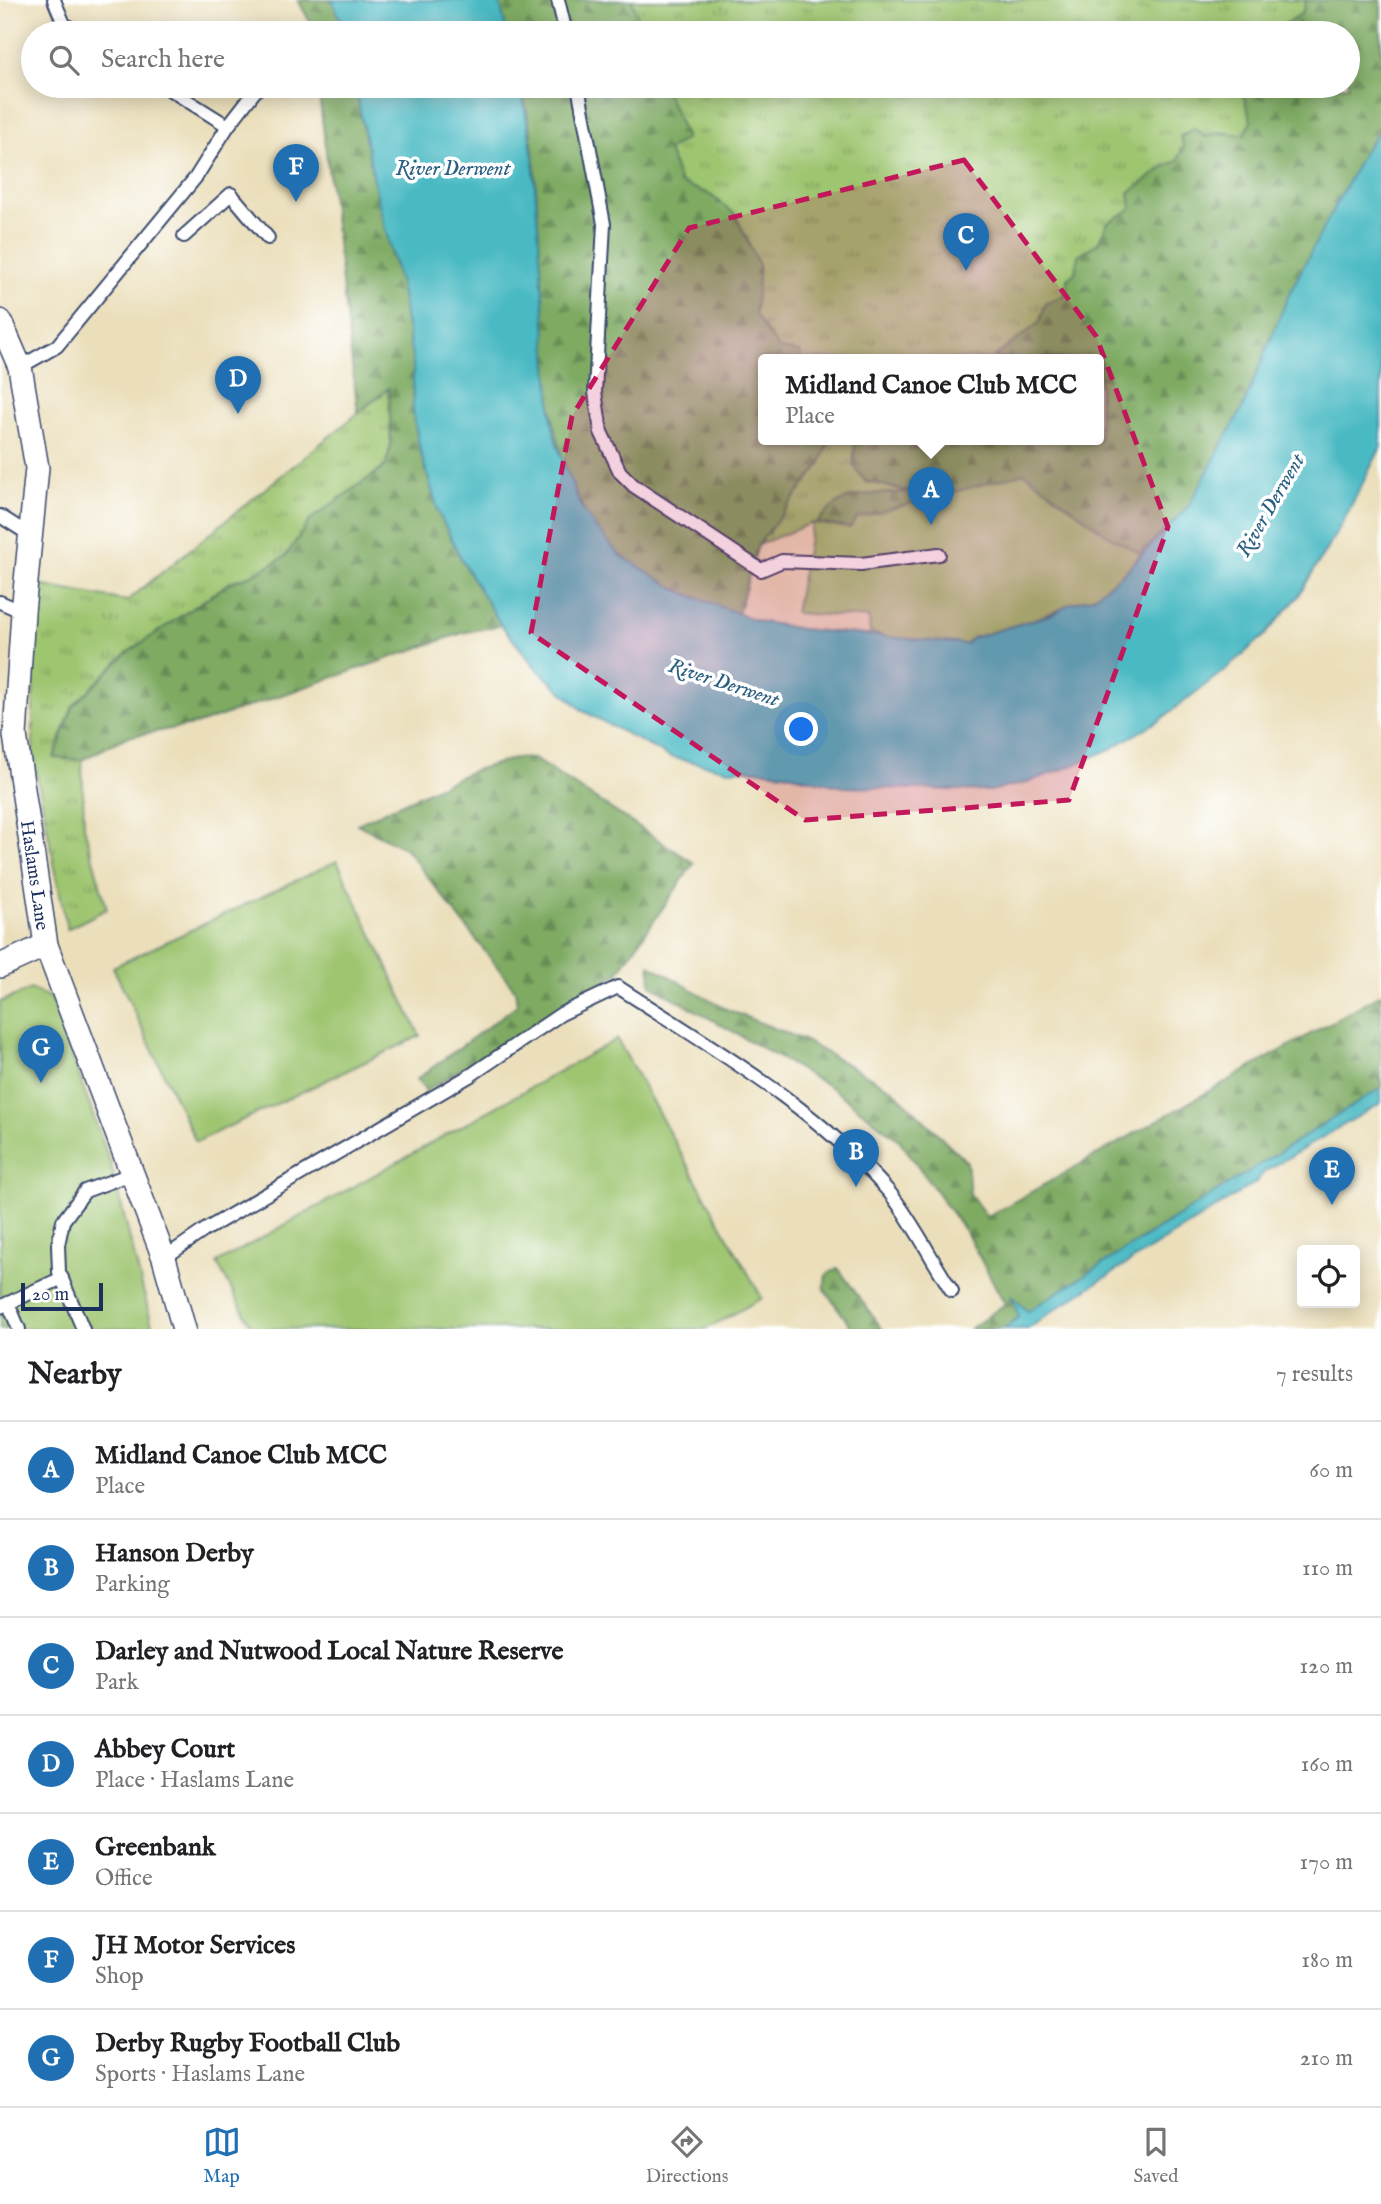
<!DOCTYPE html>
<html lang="en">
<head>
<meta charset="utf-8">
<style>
  body { margin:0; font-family:"IM FELL English",serif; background:#f6f6f6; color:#202124 }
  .controls { position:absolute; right:21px; bottom:21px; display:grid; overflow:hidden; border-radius:7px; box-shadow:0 4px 18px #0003 }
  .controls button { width:63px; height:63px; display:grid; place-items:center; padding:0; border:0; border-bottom:2px solid #e0e0e0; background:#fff; color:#202124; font:35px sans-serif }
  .scale { position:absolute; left:21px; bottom:18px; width:82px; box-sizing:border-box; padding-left:7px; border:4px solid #1b2f5e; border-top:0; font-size:19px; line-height:24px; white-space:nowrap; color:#1b2f5e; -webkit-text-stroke:5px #fff; paint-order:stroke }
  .you { position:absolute; left:802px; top:730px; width:24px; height:24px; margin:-18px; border:5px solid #fff; border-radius:50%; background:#1a73e8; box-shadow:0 0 0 10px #1a73e833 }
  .badge { display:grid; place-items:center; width:46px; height:46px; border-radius:50%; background:#1f6fb2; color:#fff; font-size:23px; font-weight:700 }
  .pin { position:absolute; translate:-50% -58px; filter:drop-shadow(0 2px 4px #0008) }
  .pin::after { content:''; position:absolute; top:37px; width:24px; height:21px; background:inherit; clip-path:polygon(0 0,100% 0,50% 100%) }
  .popup { position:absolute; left:758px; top:354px; width:346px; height:91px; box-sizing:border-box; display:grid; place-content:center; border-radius:7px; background:#fff; filter:drop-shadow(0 2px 5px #0005); font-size:23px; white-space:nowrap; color:#757577 }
  .popup b { font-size:26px; color:#202124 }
  .popup::after { content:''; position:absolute; left:50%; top:100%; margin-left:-14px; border:14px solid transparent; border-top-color:#fff }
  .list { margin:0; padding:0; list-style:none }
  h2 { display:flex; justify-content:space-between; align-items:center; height:91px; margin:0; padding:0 28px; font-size:30px }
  h2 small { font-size:23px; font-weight:400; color:#757577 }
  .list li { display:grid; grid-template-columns:46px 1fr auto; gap:21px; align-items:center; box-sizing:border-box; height:98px; padding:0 28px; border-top:2px solid #e0e0e0 }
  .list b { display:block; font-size:26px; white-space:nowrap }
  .list p { margin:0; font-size:23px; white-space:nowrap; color:#757577 }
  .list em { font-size:23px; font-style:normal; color:#757577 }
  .icon { flex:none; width:38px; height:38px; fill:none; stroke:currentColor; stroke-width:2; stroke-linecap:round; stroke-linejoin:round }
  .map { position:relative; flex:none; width:1381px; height:1329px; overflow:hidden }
  .search { position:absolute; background:#fff; box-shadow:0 4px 18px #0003; left:21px; right:21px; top:21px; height:77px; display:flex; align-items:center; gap:18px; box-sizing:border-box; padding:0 24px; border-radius:38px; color:#757577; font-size:26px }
  .sheet { height:777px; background:#fff }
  nav { display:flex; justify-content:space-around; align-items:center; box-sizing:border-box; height:98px; border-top:2px solid #e0e0e0; background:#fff; font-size:19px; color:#757577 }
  nav a { display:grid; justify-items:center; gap:4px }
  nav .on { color:#1f6fb2 }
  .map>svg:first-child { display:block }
</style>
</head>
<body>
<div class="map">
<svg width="1381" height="1329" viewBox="0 0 1381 1329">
  <defs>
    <pattern id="grass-tufts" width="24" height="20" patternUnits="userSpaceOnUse" patternTransform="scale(1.75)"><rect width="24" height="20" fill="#9ec570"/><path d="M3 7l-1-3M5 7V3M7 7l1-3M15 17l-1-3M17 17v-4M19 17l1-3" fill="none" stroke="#80a05f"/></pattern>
    <pattern id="forest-firs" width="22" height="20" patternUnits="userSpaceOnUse" patternTransform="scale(1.75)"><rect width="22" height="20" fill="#7eaa62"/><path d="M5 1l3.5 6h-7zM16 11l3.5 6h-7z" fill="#668b54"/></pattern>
  </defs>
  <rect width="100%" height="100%" fill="#fff"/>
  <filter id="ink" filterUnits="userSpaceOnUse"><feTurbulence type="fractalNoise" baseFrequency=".0143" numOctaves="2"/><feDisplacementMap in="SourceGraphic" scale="14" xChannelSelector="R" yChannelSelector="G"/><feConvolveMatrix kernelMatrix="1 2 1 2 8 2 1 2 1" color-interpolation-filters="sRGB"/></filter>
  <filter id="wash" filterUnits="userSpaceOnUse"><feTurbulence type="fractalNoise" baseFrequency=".00686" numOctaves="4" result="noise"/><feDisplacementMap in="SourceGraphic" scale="28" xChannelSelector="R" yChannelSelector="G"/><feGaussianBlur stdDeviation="1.57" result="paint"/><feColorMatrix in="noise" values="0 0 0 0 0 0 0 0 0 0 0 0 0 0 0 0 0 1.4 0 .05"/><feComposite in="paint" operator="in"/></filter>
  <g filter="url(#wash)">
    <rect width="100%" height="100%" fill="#ebdfbb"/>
    <!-- grass -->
    <g fill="url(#grass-tufts)" stroke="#5c7a67" stroke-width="2" fill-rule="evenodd">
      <path d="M561,0H1381V129L1364,151L1141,554L1025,473L858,518L812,523L758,545L589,86H1348V33H575ZM763,359H1099V439H763Z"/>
      <path d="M389,388L391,444L386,466L311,519L286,556L252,575L231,582L127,653L73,706L54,757L82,760L84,827L107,909L67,929L33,756V584L127,601Z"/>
    </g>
    <!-- forest -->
    <g fill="url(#forest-firs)" stroke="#4c6c60" stroke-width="2">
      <path d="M298,0H332L346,33H311L310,22Z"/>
      <path d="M498,0H632L643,33H506Z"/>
      <path d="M1306,0H1381V129L1364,151L1242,409L1199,490L1188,507L1141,554L1107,535L1025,473L858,518L851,528L817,523C843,488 871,495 911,492L865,481L853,465L855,445L864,439H1099V359L993,358L1039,323L1046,303L1066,294L1068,278L1075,273L1078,255L1098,243L1107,223L1131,209L1129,192C1147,183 1157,168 1177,161L1184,146L1180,137L1194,128L1206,137L1218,132L1245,135L1251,120L1242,92L1244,86H1348V33H1272L1302,13Z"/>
      <path d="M318,86H355L379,205L401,288L413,363V413L420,450L439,514L464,564L501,625L462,633L198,724L126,737L82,760L54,758L73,706L127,653L231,582L252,575L286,556L311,519L386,466L391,444L389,388L358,413Z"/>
      <path d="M521,86H664L686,138L668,150L680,183L709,194L735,214L759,265L755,315L779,349L800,352L801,359H763V439H830L820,465L758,545L738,614C698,598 653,583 620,555C509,460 559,218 521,86Z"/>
      <path d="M516,758L534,759L694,863L617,974L426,1091L417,1079L517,1005L515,990L406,849L357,824L472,771Z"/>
      <path d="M650,965L726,1009L801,1039L892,1089L967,1162L970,1194L987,1217L1381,994V1088L1028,1311L1013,1298L1019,1317L1003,1329H970L1005,1304L967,1234L900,1141L832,1088L651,985Z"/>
      <path d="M838,1268L882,1329H853L824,1289L826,1275Z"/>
    </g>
    <!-- green -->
    <g fill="#9ec570" stroke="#5c7a67" stroke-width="2">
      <path d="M1025,473L1107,535L1141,554L1127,570L1093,597L967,645L906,641L870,633L869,618L795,613L812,523L850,528L857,518Z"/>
      <path d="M337,861L420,1036L196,1142L113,967Z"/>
      <path d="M31,989L51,998L111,1165L153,1329H0V1002Z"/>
      <path d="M617,1039L762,1298L706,1329H253L217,1263Z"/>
    </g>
    <!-- water -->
    <g fill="#4ab9c3" stroke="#327490" stroke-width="2">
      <path d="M332,0H499L507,33H346Z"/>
      <path d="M355,86H521L533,157L552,421L556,442L581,507L596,528L620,555L679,591L758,621L801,629L966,644L972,638L1055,613L1069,604L1093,597L1127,570L1188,507L1242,409L1290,292L1364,151L1381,129V447L1344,520L1298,597L1265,635L1226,669L1160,720L1110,749L1074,765L1026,783L990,791L843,787L784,773L747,769L729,770L670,757L583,711L536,668L501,625L464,564L439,514L420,450L413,413V363L401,288L379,205Z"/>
      <path d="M1381,1088V1103L1264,1172L1255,1183L1057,1308L1028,1329H1003L1019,1317L1012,1297L1028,1311Z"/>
    </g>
  </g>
  <g filter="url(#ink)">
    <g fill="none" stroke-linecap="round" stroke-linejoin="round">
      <!-- service casing -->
      <g stroke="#3a496c" stroke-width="16">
        <g id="service">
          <path d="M54,0L64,24L79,33"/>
          <path d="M558,0L566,33"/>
          <path d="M578,86L604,224L595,392L601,432L620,472L634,486L761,570L782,561L861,564L939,554"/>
          <path d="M228,126L259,86"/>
          <path d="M184,236L231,194L268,238"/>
          <path d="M20,367L57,346L196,177L228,126L164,86"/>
          <path d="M0,516L30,535"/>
          <path d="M0,602L23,612"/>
          <path d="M164,1258L205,1230L471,1075L561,1014L618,987C712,1048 815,1106 889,1192C913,1221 931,1259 952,1291"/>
          <path d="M8,1303L19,1329"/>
          <path d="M0,1307L62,1278"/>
          <path d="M83,1329L59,1272L58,1245L63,1221L85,1191L131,1174"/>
        </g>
      </g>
      <!-- minor casing -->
      <g stroke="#3a496c" stroke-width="26">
        <g id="minor">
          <path id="s1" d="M0,321L20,367L37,468L23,612L15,735L46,945L164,1258L184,1329"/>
          <path d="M0,966L46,945"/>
        </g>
      </g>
      <!-- service -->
      <use href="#service" stroke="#fff" stroke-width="12"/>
      <!-- minor -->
      <use href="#minor" stroke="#fff" stroke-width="23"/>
    </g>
  </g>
  <!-- marked area -->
  <path fill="#c2185b" fill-opacity="0.2" stroke="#c2185b" stroke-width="5" stroke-dasharray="14 9" stroke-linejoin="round" d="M964,160L1096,336L1168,527L1069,800L805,820L531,633L572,416L689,228Z"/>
  <g text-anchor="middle" stroke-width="7" stroke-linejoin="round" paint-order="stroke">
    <!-- street labels -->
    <g font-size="19" fill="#1b2f5e" stroke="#fff">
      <text dy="7" stroke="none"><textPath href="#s1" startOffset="562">Haslams Lane</textPath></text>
    </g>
    <!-- water labels -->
    <g font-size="21" font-style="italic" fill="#2b5f81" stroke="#fff">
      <text x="453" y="175">River Derwent</text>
      <text transform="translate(1270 505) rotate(-60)" y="7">River Derwent</text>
      <text transform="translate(724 682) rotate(18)" y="7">River Derwent</text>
    </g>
  </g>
</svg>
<div class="controls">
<button><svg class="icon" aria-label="locate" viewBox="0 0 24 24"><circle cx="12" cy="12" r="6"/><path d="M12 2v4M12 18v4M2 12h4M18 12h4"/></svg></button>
</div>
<div class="scale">20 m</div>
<div class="you"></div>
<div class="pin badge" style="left:931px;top:525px">A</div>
<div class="popup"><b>Midland Canoe Club MCC</b>Place</div>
<div class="pin badge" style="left:856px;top:1187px">B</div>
<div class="pin badge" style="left:966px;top:271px">C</div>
<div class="pin badge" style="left:238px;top:414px">D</div>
<div class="pin badge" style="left:1332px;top:1205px">E</div>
<div class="pin badge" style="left:296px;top:202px">F</div>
<div class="pin badge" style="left:41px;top:1083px">G</div>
<div class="search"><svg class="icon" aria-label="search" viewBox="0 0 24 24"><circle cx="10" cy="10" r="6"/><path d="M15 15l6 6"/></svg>Search here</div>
</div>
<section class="sheet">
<h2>Nearby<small>7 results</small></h2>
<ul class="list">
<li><span class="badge">A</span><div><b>Midland Canoe Club MCC</b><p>Place</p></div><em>60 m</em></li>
<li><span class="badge">B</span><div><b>Hanson Derby</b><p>Parking</p></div><em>110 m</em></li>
<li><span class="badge">C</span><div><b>Darley and Nutwood Local Nature Reserve</b><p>Park</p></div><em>120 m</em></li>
<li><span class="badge">D</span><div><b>Abbey Court</b><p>Place · Haslams Lane</p></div><em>160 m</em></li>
<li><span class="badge">E</span><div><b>Greenbank</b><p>Office</p></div><em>170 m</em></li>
<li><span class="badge">F</span><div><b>JH Motor Services</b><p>Shop</p></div><em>180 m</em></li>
<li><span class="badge">G</span><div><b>Derby Rugby Football Club</b><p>Sports · Haslams Lane</p></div><em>210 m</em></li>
</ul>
</section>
<nav>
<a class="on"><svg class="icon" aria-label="map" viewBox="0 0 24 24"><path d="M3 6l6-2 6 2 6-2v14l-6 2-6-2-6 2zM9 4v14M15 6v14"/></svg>Map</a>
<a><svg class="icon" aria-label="directions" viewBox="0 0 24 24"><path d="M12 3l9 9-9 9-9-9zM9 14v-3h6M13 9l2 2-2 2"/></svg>Directions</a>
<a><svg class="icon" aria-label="saved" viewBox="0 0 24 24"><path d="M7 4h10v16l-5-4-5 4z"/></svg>Saved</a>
</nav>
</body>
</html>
